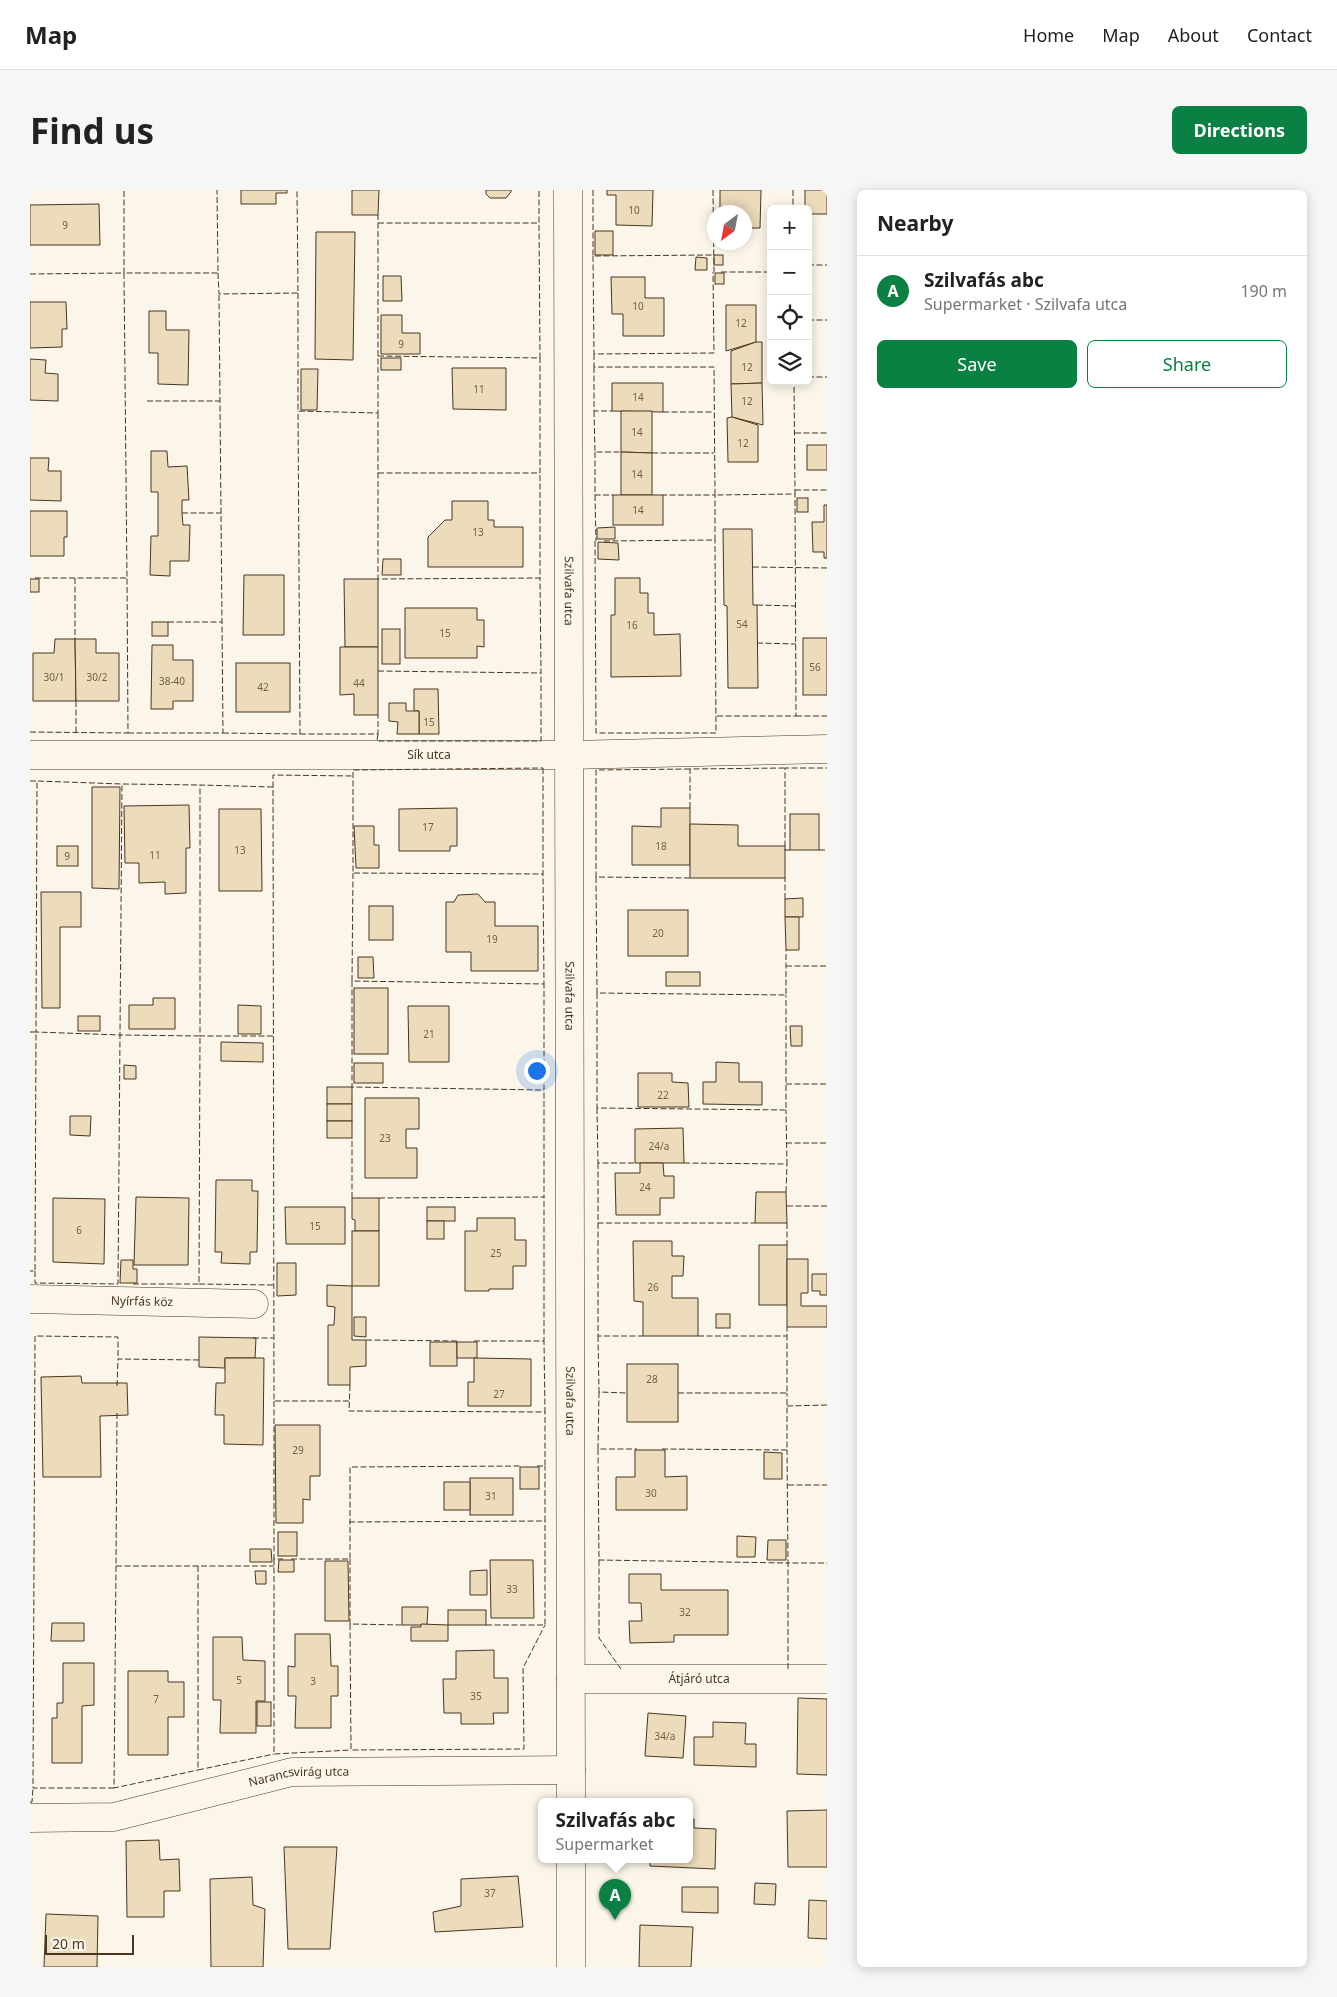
<!DOCTYPE html>
<html lang="en">
<head>
<meta charset="utf-8">
<style>
  body { margin:0; font-family:"Noto Sans",sans-serif; background:#f6f6f6; color:#222 }
  .controls { position:absolute; right:15px; top:15px; display:grid; overflow:hidden; border-radius:8px; box-shadow:0 2px 12px #0003 }
  .controls button { width:45px; height:45px; display:grid; place-items:center; padding:0; border:0; border-bottom:1px solid #e0e0e0; background:#fff; color:#222; font:25px sans-serif }
  .compass { position:absolute; left:677px; top:15px; width:45px; height:45px; border-radius:50%; background:#fff; box-shadow:0 2px 12px #0003; rotate:212deg }
  .scale { position:absolute; left:15px; bottom:12px; width:89px; box-sizing:border-box; padding-left:5px; border:2px solid #4a3520; border-top:0; font-size:14px; line-height:18px; white-space:nowrap; color:#4a3520; -webkit-text-stroke:4px #fbf6e9; paint-order:stroke }
  .you { position:absolute; left:506px; top:880px; width:18px; height:18px; margin:-12px; border:4px solid #fff; border-radius:50%; background:#1a73e8; box-shadow:0 0 0 8px #1a73e833 }
  .badge { display:grid; place-items:center; width:32px; height:32px; border-radius:50%; background:#0b8043; color:#fff; font-size:16px; font-weight:700 }
  .pin { position:absolute; translate:-50% -41px; filter:drop-shadow(0 1px 2px #0008) }
  .pin::after { content:''; position:absolute; top:26px; width:18px; height:15px; background:inherit; clip-path:polygon(0 0,100% 0,50% 100%) }
  .popup { position:absolute; left:508px; top:1608px; width:155px; height:65px; box-sizing:border-box; display:grid; place-content:center; border-radius:8px; background:#fff; filter:drop-shadow(0 1px 4px #0005); font-size:16px; white-space:nowrap; color:#767676 }
  .popup b { font-size:19px; color:#222 }
  .popup::after { content:''; position:absolute; left:50%; top:100%; margin-left:-10px; border:10px solid transparent; border-top-color:#fff }
  .list { margin:0; padding:0; list-style:none }
  h2 { display:flex; justify-content:space-between; align-items:center; height:65px; margin:0; padding:0 20px; font-size:21px }
  h2 small { font-size:16px; font-weight:400; color:#767676 }
  .list li { display:grid; grid-template-columns:32px 1fr auto; gap:15px; align-items:center; box-sizing:border-box; height:70px; padding:0 20px; border-top:1px solid #e0e0e0 }
  .list b { display:block; font-size:19px; white-space:nowrap }
  .list p { margin:0; font-size:16px; white-space:nowrap; color:#767676 }
  .list em { font-size:16px; font-style:normal; color:#767676 }
  .actions { display:flex; gap:10px; padding:15px 20px }
  .actions a { flex:1; padding:11px 0; border:1px solid #0b8043; border-radius:8px; text-align:center; font-size:18px; color:#0b8043 }
  .actions .main { background:#0b8043; color:#fff }
  .icon { flex:none; width:28px; height:28px; fill:none; stroke:currentColor; stroke-width:2; stroke-linecap:round; stroke-linejoin:round }
  .map { position:relative; flex:none; width:797px; height:1777px; overflow:hidden; border-radius:8px }
  header { display:flex; align-items:center; gap:30px; box-sizing:border-box; height:70px; padding:0 25px; background:#fff; border-bottom:1px solid #e0e0e0 }
  header strong { font-size:24px }
  nav { display:flex; gap:28px; margin-inline-start:auto; font-size:18px }
  .intro { display:flex; align-items:center; justify-content:space-between; box-sizing:border-box; height:120px; padding:0 30px }
  h1 { margin:0; font-size:35px }
  .button { padding:12px 22px; border-radius:8px; background:#0b8043; color:#fff; font-size:18px; font-weight:700 }
  main { display:flex; gap:30px; padding:0 30px }
  aside { flex:1; background:#fff; border-radius:8px; box-shadow:0 2px 12px #0003 }
  .map>svg:first-child { display:block }
</style>
</head>
<body>
<header>
<strong>Map</strong>
<nav><a>Home</a><a>Map</a><a>About</a><a>Contact</a></nav>
</header>
<div class="intro"><h1>Find us</h1><a class="button">Directions</a></div>
<main>
<div class="map">
<svg width="797" height="1777" viewBox="0 0 797 1777">
  <rect width="100%" height="100%" fill="#fbf6e9"/>
  <!-- building -->
  <g fill="#ecdcbc" stroke="#4a3520">
    <path d="M211,0H257V3H246V14H211Z"/>
    <path d="M322,0H349L348,25H322Z"/>
    <path d="M456,0H481V2L476,8H460L456,4Z"/>
    <path d="M577,0H623L622,36L586,35V5H577Z"/>
    <path d="M690,0H731L730,38H714V22H690Z"/>
    <path d="M775,0H797V24H778V19H775Z"/>
    <path d="M69,14L70,55H0V15Z"/>
    <rect x="565" y="41" width="18" height="24"/>
    <path d="M286,42H325L323,170L285,169Z"/>
    <rect x="684" y="65" width="9" height="10"/>
    <path d="M666,67L677,68V80H665Z"/>
    <rect x="685" y="83" width="9" height="11"/>
    <path d="M353,86H371L372,111H353Z"/>
    <path d="M581,87H615V108H634V146H593V124H582Z"/>
    <path d="M0,112H36L37,139H32V157L0,158Z"/>
    <path d="M696,115H726V152L696,161Z"/>
    <path d="M119,121H136V140H159L158,195L128,194V163H119Z"/>
    <path d="M351,125H372V143H390V164H351Z"/>
    <path d="M726,152H732V193L701,194V161Z"/>
    <rect x="351" y="168" width="20" height="12"/>
    <path d="M0,169L16,170L15,183L28,184V211L0,210Z"/>
    <path d="M422,178H476V220L423,219Z"/>
    <path d="M271,179H288L287,220H271Z"/>
    <path d="M582,193H633V222L582,221Z"/>
    <path d="M732,193L733,235L702,227L701,194Z"/>
    <path d="M591,221H622V263L591,262Z"/>
    <path d="M702,227L728,235V272H698L697,228Z"/>
    <rect x="777" y="255" width="20" height="25"/>
    <path d="M121,261H137L138,277L157,276L159,310H152V323L153,335H160L159,371H140V386L120,385L121,346H128V302H121Z"/>
    <path d="M591,262L622,263V305H591Z"/>
    <path d="M0,268H19L18,281H31V311L0,310Z"/>
    <rect x="583" y="305" width="50" height="30"/>
    <rect x="767" y="308" width="11" height="14"/>
    <path d="M422,311H458V330H464V337H493V377H398V347L415,330H422Z"/>
    <path d="M794,315H797V368H794V362H783L782,332H794Z"/>
    <path d="M0,321H37V347H34V366H0Z"/>
    <path d="M585,337V349H567V338Z"/>
    <path d="M693,339H722L723,415H727L728,498H698L697,416L694,415Z"/>
    <path d="M568,352L588,353L589,370L568,369Z"/>
    <path d="M353,369H371V385H352Z"/>
    <path d="M214,385H254V445H213Z"/>
    <path d="M585,388H610V403H618V423H624V445L650,444L651,486L581,487V425H585Z"/>
    <rect x="0" y="389" width="9" height="13"/>
    <path d="M314,389H348V457H315Z"/>
    <path d="M375,418H447V430H454V457L447,456V468H375Z"/>
    <rect x="122" y="432" width="16" height="14"/>
    <rect x="352" y="439" width="18" height="35"/>
    <rect x="773" y="448" width="24" height="57"/>
    <path d="M25,449H45L46,511H3V463H24Z"/>
    <path d="M45,449H66V463H89V511H46Z"/>
    <path d="M122,455H143V470H163V511H143V519H121Z"/>
    <path d="M310,457H348V525H324V504L310,505Z"/>
    <rect x="206" y="473" width="54" height="49"/>
    <path d="M384,499H408L409,544H389V521H384Z"/>
    <path d="M359,513H376V521H389V544H367L368,532L359,531Z"/>
    <path d="M62,597H90L89,699L62,698Z"/>
    <path d="M159,615L160,658H156V703L135,704V692L109,693V673H95L94,616Z"/>
    <path d="M427,618V656H420V661H369V619Z"/>
    <path d="M631,618H660V675H602V636L631,637Z"/>
    <path d="M189,619H231L232,701H189Z"/>
    <rect x="760" y="624" width="29" height="36"/>
    <path d="M660,634L708,635V656H755V688H660Z"/>
    <path d="M324,636H344V655H349V678H326Z"/>
    <rect x="27" y="656" width="21" height="20"/>
    <path d="M11,702H51V737H30V818H12Z"/>
    <path d="M448,704L455,712H465V736H508V781H441V762H416V712H424L428,705Z"/>
    <path d="M773,708V727H755V709Z"/>
    <rect x="339" y="716" width="24" height="34"/>
    <rect x="598" y="720" width="60" height="46"/>
    <path d="M755,727H769V760H756Z"/>
    <path d="M328,767H343L344,788H328Z"/>
    <rect x="636" y="782" width="34" height="14"/>
    <rect x="324" y="798" width="34" height="66"/>
    <path d="M123,808H145V839H99V815H123Z"/>
    <path d="M208,815L231,816V844H208Z"/>
    <path d="M378,816H419V872H379Z"/>
    <rect x="48" y="826" width="22" height="15"/>
    <path d="M760,836H772V856H761Z"/>
    <path d="M191,852L233,853V872L191,871Z"/>
    <path d="M686,872L709,873V892H732V915L673,914V892H686Z"/>
    <rect x="324" y="873" width="29" height="20"/>
    <path d="M94,875L106,876V889H94Z"/>
    <path d="M608,883H642V892L658,893L659,917H608Z"/>
    <rect x="297" y="897" width="25" height="17"/>
    <path d="M335,908H389V939H376V958H387V988H335Z"/>
    <rect x="297" y="914" width="25" height="17"/>
    <path d="M40,926H61L60,946L40,945Z"/>
    <rect x="297" y="931" width="25" height="17"/>
    <path d="M653,938L654,973H605V939Z"/>
    <path d="M610,973H633L634,986H644V1008H630V1025H586L585,983H610Z"/>
    <path d="M186,990H222V1001H228L227,1062H220V1074L191,1073L192,1062H185Z"/>
    <path d="M726,1002H756L757,1033H725Z"/>
    <path d="M106,1007L159,1008L158,1075H104Z"/>
    <path d="M23,1008L75,1009L74,1074L23,1072Z"/>
    <path d="M322,1008H349V1041H325V1030L322,1029Z"/>
    <path d="M255,1017H315V1054H256Z"/>
    <rect x="397" y="1017" width="28" height="14"/>
    <path d="M447,1028H485V1050H496V1076H483V1099H459V1101H435V1041H447Z"/>
    <rect x="397" y="1031" width="17" height="18"/>
    <rect x="322" y="1041" width="27" height="55"/>
    <path d="M603,1051H642V1066H654L653,1086H642V1108H668V1146H613V1112L604,1111Z"/>
    <rect x="729" y="1055" width="28" height="60"/>
    <path d="M757,1069H778V1103H771V1116H797V1137H757Z"/>
    <path d="M91,1070H103V1079H107V1093H90Z"/>
    <path d="M247,1073H266V1105L247,1106Z"/>
    <path d="M782,1084H797V1105H790V1101H782Z"/>
    <path d="M297,1095L322,1096V1150H336V1176L320,1177V1195H298V1135H304L305,1117L297,1116Z"/>
    <rect x="686" y="1124" width="14" height="14"/>
    <path d="M324,1127H336V1147L324,1146Z"/>
    <path d="M169,1147L226,1148L225,1168H195V1178L169,1177Z"/>
    <rect x="400" y="1152" width="27" height="24"/>
    <rect x="427" y="1152" width="20" height="16"/>
    <path d="M195,1168H234L233,1255L194,1254V1225H185L186,1193H195Z"/>
    <path d="M444,1168L501,1169V1216H438V1192H444Z"/>
    <rect x="597" y="1174" width="51" height="58"/>
    <path d="M51,1186L52,1193H97L98,1225L70,1226L71,1287H13L11,1187Z"/>
    <path d="M245,1235H290V1286H280V1310L273,1309V1333H246Z"/>
    <path d="M605,1260H635V1287L657,1286V1320H586V1287H605Z"/>
    <path d="M734,1262L752,1263V1289H734Z"/>
    <rect x="490" y="1277" width="19" height="22"/>
    <rect x="440" y="1288" width="43" height="37"/>
    <rect x="414" y="1292" width="26" height="28"/>
    <rect x="248" y="1342" width="19" height="24"/>
    <path d="M707,1346L726,1347L725,1367H707Z"/>
    <path d="M738,1350H756V1370H737Z"/>
    <path d="M220,1359H241L242,1372H220Z"/>
    <path d="M249,1370H264V1382H248Z"/>
    <path d="M460,1370H503L504,1428H461Z"/>
    <path d="M295,1371H318L319,1431H295Z"/>
    <path d="M457,1380V1405H440V1381Z"/>
    <path d="M225,1381H236V1394H226Z"/>
    <path d="M599,1384H631V1400H698V1445H644V1452L600,1453L599,1431H612L611,1413H599Z"/>
    <path d="M372,1417H398L397,1435H372Z"/>
    <rect x="418" y="1420" width="38" height="15"/>
    <path d="M22,1433H54V1451H21Z"/>
    <path d="M391,1434L418,1435V1451H381V1437H391Z"/>
    <path d="M265,1444H300L301,1476H308V1506H301V1538H265L266,1506H258V1476L265,1477Z"/>
    <path d="M183,1447H212L213,1470L235,1471V1511H226V1543H190L191,1510H183Z"/>
    <path d="M464,1460V1488H478V1523H463L464,1534H431V1523H414L413,1489H426V1461Z"/>
    <path d="M33,1473H64V1515L52,1516V1573H22V1528H27V1513H33Z"/>
    <path d="M98,1481H138V1492H154V1527H138V1565H98Z"/>
    <path d="M768,1508L797,1509V1585L767,1584Z"/>
    <rect x="227" y="1512" width="14" height="24"/>
    <path d="M618,1523L656,1526L653,1568L615,1566Z"/>
    <path d="M683,1532L716,1533L715,1554H726V1577L664,1575V1547H683Z"/>
    <path d="M797,1620V1677H758L757,1621Z"/>
    <path d="M659,1629H664V1638L686,1639L685,1679L620,1676V1669H659Z"/>
    <path d="M129,1650L130,1670L149,1669L150,1701H134V1727H97L96,1651Z"/>
    <path d="M254,1657H307L300,1759H258Z"/>
    <path d="M488,1686L493,1737L405,1742L403,1722L431,1716V1689Z"/>
    <path d="M222,1687L223,1715L235,1719L233,1777H181L180,1689Z"/>
    <path d="M725,1693L746,1694L745,1715L724,1714Z"/>
    <path d="M652,1697H688V1723L652,1722Z"/>
    <path d="M779,1710L797,1711V1749L778,1748Z"/>
    <path d="M16,1724L68,1726L67,1777H14Z"/>
    <path d="M610,1735L663,1737L661,1777H609Z"/>
  </g>
  <g fill="none" stroke-linecap="round" stroke-linejoin="round">
    <!-- minor casing -->
    <g stroke="#4a3520" stroke-width="29">
      <g id="minor">
        <path id="s1" d="M538,0L541,1611"/>
        <path id="s2" d="M0,565H539L797,559"/>
        <path id="s3" d="M0,1109L224,1114"/>
        <path id="s4" d="M541,1489H797"/>
        <path id="s5" d="M0,1628L84,1627L262,1582L541,1580"/>
        <path d="M541,1669V1777"/>
      </g>
    </g>
    <!-- minor -->
    <use href="#minor" stroke="#fbf6e9" stroke-width="28"/>
    <!-- fence -->
    <g stroke="#4a3520" stroke-width="1" stroke-dasharray="6 2.5" stroke-linecap="butt">
      <path d="M563,0V66L683,65"/>
      <path d="M683,0L684,82"/>
      <path d="M763,0V19"/>
      <path d="M348,33H509V0"/>
      <path d="M563,66L564,164L684,163L683,82"/>
      <path d="M778,75H797"/>
      <path d="M691,82H741"/>
      <path d="M188,83L189,104L268,103L267,0"/>
      <path d="M0,84L94,83V0"/>
      <path d="M268,103V221L348,223V25"/>
      <path d="M778,130H797"/>
      <path d="M564,164V177H684L685,305L765,304L764,191"/>
      <path d="M348,166L510,168L509,33"/>
      <path d="M564,177V221H582"/>
      <path d="M778,187H797"/>
      <path d="M117,211H190"/>
      <path d="M564,221L565,262H591"/>
      <path d="M633,222H684"/>
      <path d="M348,223V389L510,388V283"/>
      <path d="M765,243H797"/>
      <path d="M565,262V305H583"/>
      <path d="M622,263H684"/>
      <path d="M348,283H510V168"/>
      <path d="M765,300H797"/>
      <path d="M565,305L566,351"/>
      <path d="M152,323H191"/>
      <path d="M565,351L566,543H686L685,350"/>
      <path d="M574,351L685,350V305H633"/>
      <path d="M723,377L797,378"/>
      <path d="M5,388H97L94,83H188L187,0"/>
      <path d="M45,388V449"/>
      <path d="M727,415L766,416"/>
      <path d="M138,432H192"/>
      <path d="M727,453L766,454"/>
      <path d="M348,481L511,483L510,388"/>
      <path d="M46,511V542"/>
      <path d="M687,526H766L765,304"/>
      <path d="M766,526H797"/>
      <path d="M0,542L98,543L97,388"/>
      <path d="M98,543H193L189,104"/>
      <path d="M193,543L270,544L268,221"/>
      <path d="M270,544H348V525"/>
      <path d="M348,544L347,551H511V483"/>
      <path d="M513,578V684L323,683V580Z"/>
      <path d="M0,591H7"/>
      <path d="M243,597L170,595V846H243"/>
      <path d="M660,618V579L755,578"/>
      <path d="M760,660H755V578H797"/>
      <path d="M789,660H797"/>
      <path d="M323,683L322,791L514,794L513,684"/>
      <path d="M566,687L567,803L756,805V760"/>
      <path d="M660,688L566,687V580L660,579"/>
      <path d="M755,709V688"/>
      <path d="M756,776H797"/>
      <path d="M322,791V897L514,900V794"/>
      <path d="M567,803V918L756,920V805"/>
      <path d="M0,842H6L5,1081H0"/>
      <path d="M756,894H797"/>
      <path d="M567,918L568,973H605"/>
      <path d="M756,953H797"/>
      <path d="M568,973V1033H725"/>
      <path d="M654,973L757,974L756,920"/>
      <path d="M756,1002L757,974"/>
      <path d="M322,1008V948"/>
      <path d="M349,1008L514,1007V900"/>
      <path d="M757,1016H797"/>
      <path d="M568,1033V1146H613"/>
      <path d="M757,1033V1055"/>
      <path d="M5,1081V1093L88,1094L90,845L6,842L7,591L92,594"/>
      <path d="M103,1094H169L170,846L90,845L92,594L170,595"/>
      <path d="M169,1094L244,1095"/>
      <path d="M568,1146L569,1202L597,1203"/>
      <path d="M668,1146H757V1137"/>
      <path d="M223,1148H243"/>
      <path d="M336,1150L429,1151"/>
      <path d="M444,1151H514V1007"/>
      <path d="M320,1195L319,1221L515,1222L514,1151"/>
      <path d="M87,1196L88,1169L169,1170V1168"/>
      <path d="M569,1202L568,1259H607"/>
      <path d="M648,1203H757V1146"/>
      <path d="M244,1211V1369H253"/>
      <path d="M319,1211H244L243,585L323,586"/>
      <path d="M757,1216L797,1215"/>
      <path d="M87,1223L86,1376H244"/>
      <path d="M568,1259L569,1370L758,1373L757,1260"/>
      <path d="M632,1259L757,1260V1203"/>
      <path d="M507,1276H515V1222"/>
      <path d="M758,1295H797"/>
      <path d="M319,1332L515,1331V1276"/>
      <path d="M244,1369V1564L321,1560"/>
      <path d="M261,1369H320V1277L492,1276"/>
      <path d="M320,1369V1434L372,1435"/>
      <path d="M569,1370V1448L591,1479"/>
      <path d="M86,1376L84,1598L168,1580"/>
      <path d="M168,1376V1580L244,1564"/>
      <path d="M320,1434L321,1560L494,1559L493,1478L515,1435"/>
      <path d="M456,1435H515V1331"/>
      <path d="M758,1479V1373H797"/>
      <path d="M84,1598H3L5,1146L88,1147V1169"/>
      <path d="M0,1612H2L3,1598"/>
    </g>
  </g>
  <g text-anchor="middle" stroke-width="4" stroke-linejoin="round" paint-order="stroke">
    <!-- number labels -->
    <g font-size="10" fill="#725f47">
      <text x="604" y="24">10</text>
      <text x="35" y="39">9</text>
      <text x="608" y="120">10</text>
      <text x="711" y="137">12</text>
      <text x="371" y="158">9</text>
      <text x="717" y="181">12</text>
      <text x="449" y="203">11</text>
      <text x="608" y="211">14</text>
      <text x="717" y="215">12</text>
      <text x="607" y="246">14</text>
      <text x="713" y="257">12</text>
      <text x="607" y="288">14</text>
      <text x="608" y="324">14</text>
      <text x="448" y="346">13</text>
      <text x="712" y="438">54</text>
      <text x="602" y="439">16</text>
      <text x="415" y="447">15</text>
      <text x="785" y="481">56</text>
      <text x="24" y="491">30/1</text>
      <text x="67" y="491">30/2</text>
      <text x="142" y="495">38-40</text>
      <text x="329" y="497">44</text>
      <text x="233" y="501">42</text>
      <text x="399" y="536">15</text>
      <text x="398" y="641">17</text>
      <text x="631" y="660">18</text>
      <text x="210" y="664">13</text>
      <text x="125" y="669">11</text>
      <text x="37" y="670">9</text>
      <text x="628" y="747">20</text>
      <text x="462" y="753">19</text>
      <text x="399" y="848">21</text>
      <text x="633" y="909">22</text>
      <text x="355" y="952">23</text>
      <text x="629" y="960">24/a</text>
      <text x="615" y="1001">24</text>
      <text x="285" y="1040">15</text>
      <text x="49" y="1044">6</text>
      <text x="466" y="1067">25</text>
      <text x="623" y="1101">26</text>
      <text x="622" y="1193">28</text>
      <text x="469" y="1208">27</text>
      <text x="268" y="1264">29</text>
      <text x="621" y="1307">30</text>
      <text x="461" y="1310">31</text>
      <text x="482" y="1403">33</text>
      <text x="655" y="1426">32</text>
      <text x="209" y="1494">5</text>
      <text x="283" y="1495">3</text>
      <text x="446" y="1510">35</text>
      <text x="126" y="1513">7</text>
      <text x="635" y="1550">34/a</text>
      <text x="460" y="1707">37</text>
    </g>
    <!-- street labels -->
    <g font-size="12" fill="#4a3520" stroke="#fbf6e9">
      <text dy="4" stroke="none"><textPath href="#s1" startOffset="401">Szilvafa utca</textPath></text>
      <text dy="4" stroke="none"><textPath href="#s2" startOffset="399">Sík utca</textPath></text>
      <text dy="4" stroke="none"><textPath href="#s1" startOffset="806">Szilvafa utca</textPath></text>
      <text dy="4" stroke="none"><textPath href="#s3" startOffset="112">Nyírfás köz</textPath></text>
      <text dy="4" stroke="none"><textPath href="#s1" startOffset="1211">Szilvafa utca</textPath></text>
      <text dy="4" stroke="none"><textPath href="#s4" startOffset="128">Átjáró utca</textPath></text>
      <text dy="4" stroke="none"><textPath href="#s5" startOffset="274">Narancsvirág utca</textPath></text>
    </g>
  </g>
</svg>
<div class="controls">
<button>+</button>
<button>−</button>
<button><svg class="icon" aria-label="locate" viewBox="0 0 24 24"><circle cx="12" cy="12" r="6"/><path d="M12 2v4M12 18v4M2 12h4M18 12h4"/></svg></button>
<button><svg class="icon" aria-label="layers" viewBox="0 0 24 24"><path d="M12 4l9 5-9 5-9-5zM3 14l9 5 9-5"/></svg></button>
</div>
<svg class="compass" viewBox="-18 -18 36 36"><path d="M0-13l5 13h-10z" fill="#e53935"/><path d="M0 13l5-13h-10z" fill="#767676"/></svg>
<div class="scale">20 m</div>
<div class="you"></div>
<div class="pin badge" style="left:585px;top:1730px">A</div>
<div class="popup"><b>Szilvafás abc</b>Supermarket</div>
</div>
<aside>
<h2>Nearby<small></small></h2>
<ul class="list">
<li><span class="badge">A</span><div><b>Szilvafás abc</b><p>Supermarket · Szilvafa utca</p></div><em>190 m</em></li>
</ul>
<div class="actions"><a class="main">Save</a><a>Share</a></div>
</aside>
</main>
</body>
</html>
